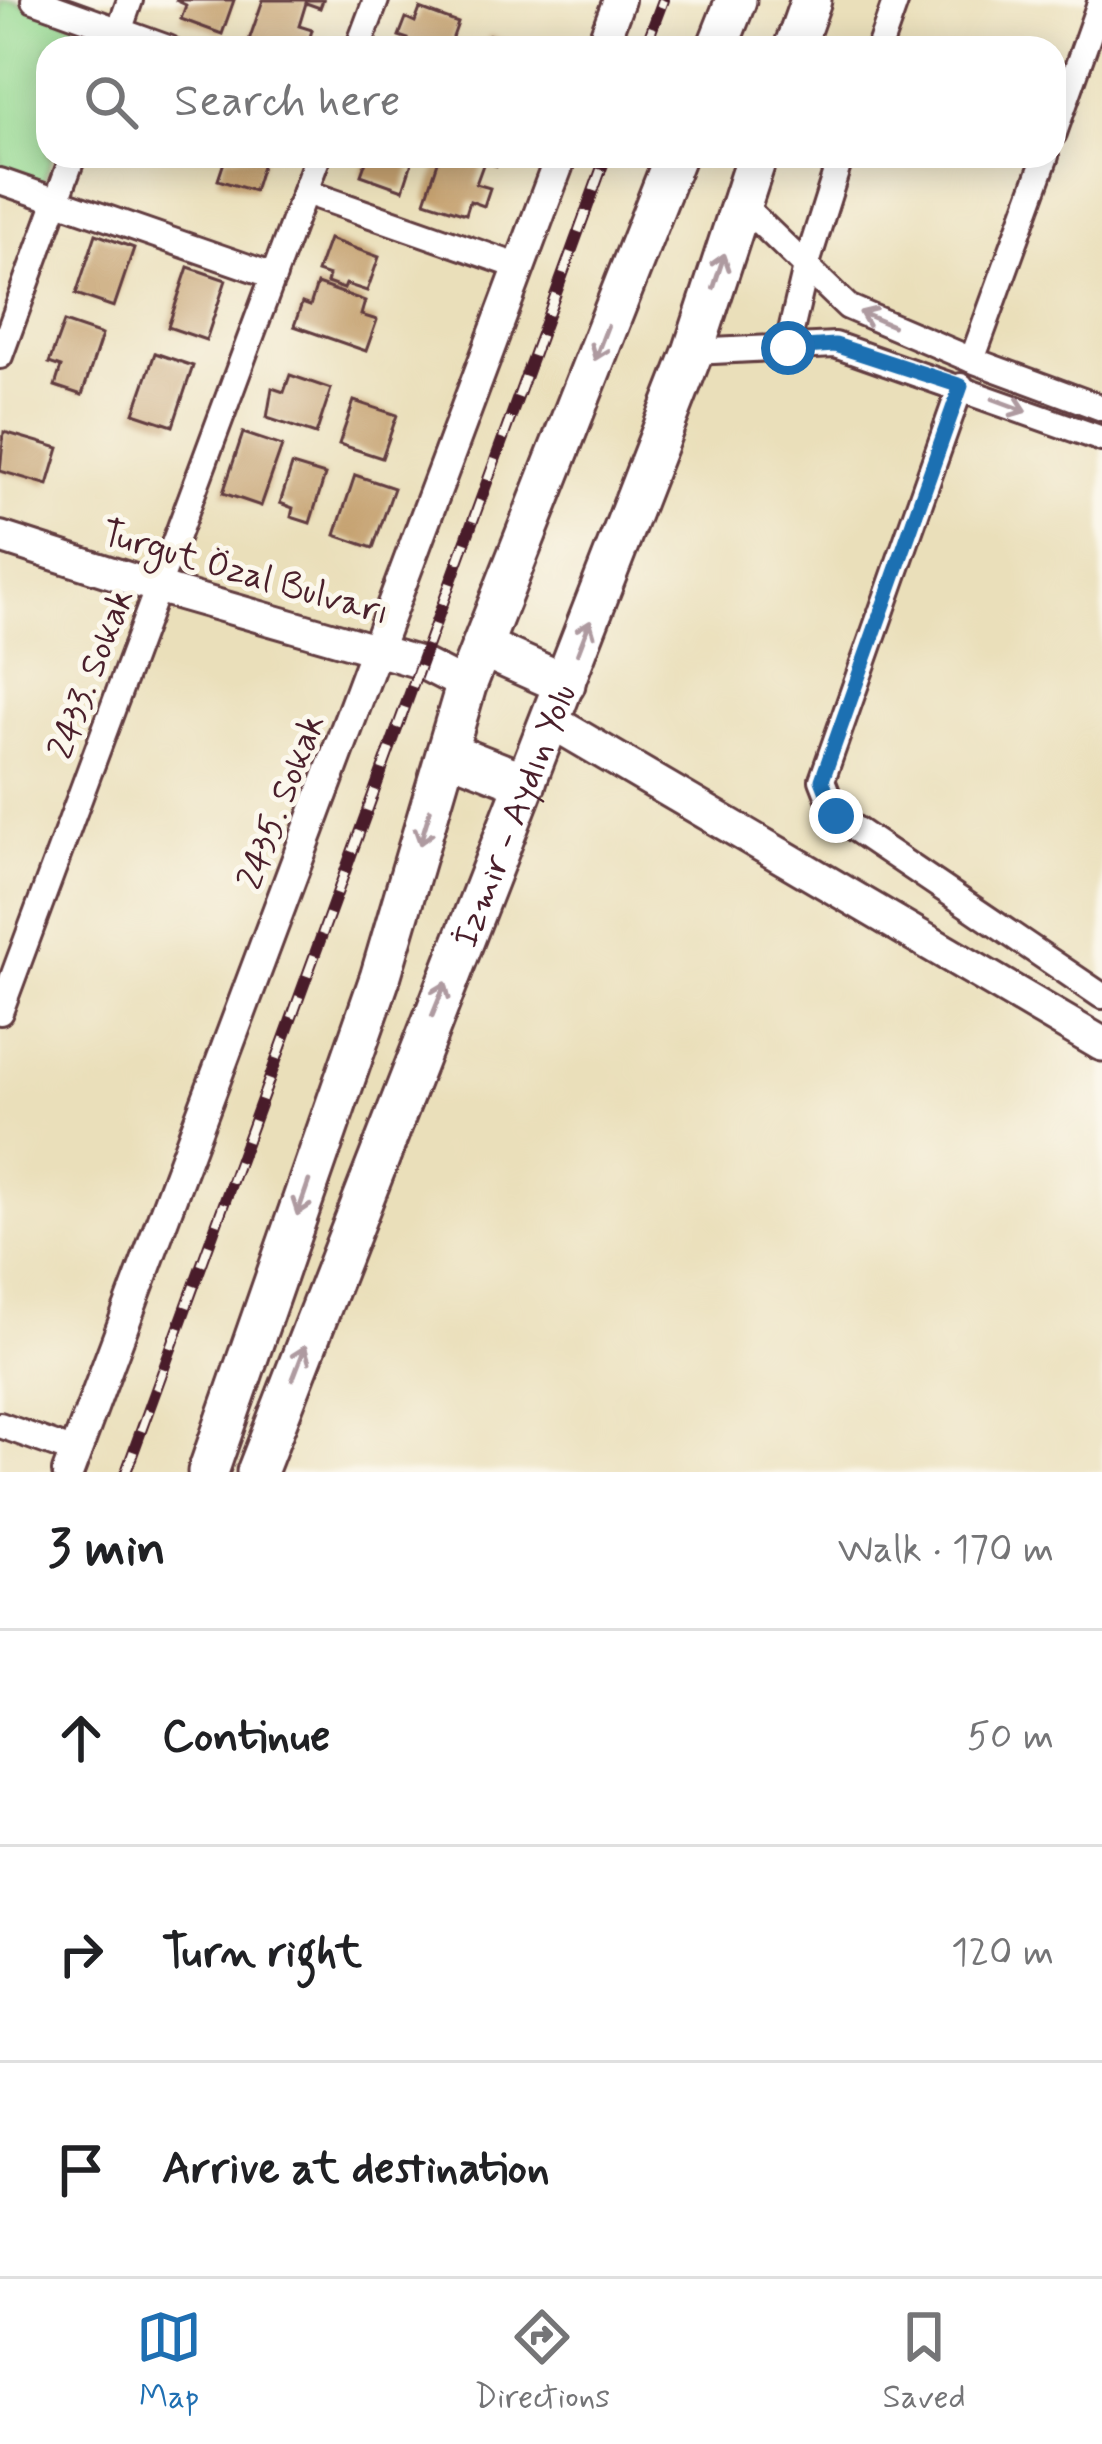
<!DOCTYPE html>
<html lang="en">
<head>
<meta charset="utf-8">
<style>
  body { margin:0; font-family:Mynerve,sans-serif; background:#f6f6f6; color:#202124 }
  .stop { position:absolute; width:36px; height:36px; margin:-27px; border:9px solid #1f6fb2; border-radius:50%; background:#fff }
  .stop.end { background:#1f6fb2; border-color:#fff; box-shadow:0 3px 12px #0008 }
  .list { margin:0; padding:0; list-style:none }
  h2 { display:flex; justify-content:space-between; align-items:center; height:156px; margin:0; padding:0 48px; font-size:51px }
  h2 small { font-size:39px; font-weight:400; color:#757577 }
  .list li { display:grid; grid-template-columns:78px 1fr auto; gap:36px; align-items:center; box-sizing:border-box; height:216px; padding:0 48px; border-top:3px solid #e0e0e0 }
  .list b { display:block; font-size:45px; white-space:nowrap }
  .list em { font-size:39px; font-style:normal; color:#757577 }
  .icon { flex:none; width:66px; height:66px; fill:none; stroke:currentColor; stroke-width:2; stroke-linecap:round; stroke-linejoin:round }
  .map { position:relative; flex:none; width:1102px; height:1472px; overflow:hidden }
  .search { position:absolute; background:#fff; box-shadow:0 6px 30px #0003; left:36px; right:36px; top:36px; height:132px; display:flex; align-items:center; gap:30px; box-sizing:border-box; padding:0 42px; border-radius:36px; color:#757577; font-size:45px }
  .sheet { height:804px; background:#fff }
  nav { display:flex; justify-content:space-around; align-items:center; box-sizing:border-box; height:168px; border-top:3px solid #e0e0e0; background:#fff; font-size:33px; color:#757577 }
  nav a { display:grid; justify-items:center; gap:6px }
  nav .on { color:#1f6fb2 }
  .map>svg:first-child { display:block }
</style>
</head>
<body>
<div class="map">
<svg width="1102" height="1472" viewBox="0 0 1102 1472">
  <rect width="100%" height="100%" fill="#fbf7ec"/>
  <filter id="ink" filterUnits="userSpaceOnUse"><feTurbulence type="fractalNoise" baseFrequency=".00833" numOctaves="2"/><feDisplacementMap in="SourceGraphic" scale="24" xChannelSelector="R" yChannelSelector="G"/><feConvolveMatrix kernelMatrix="1 2 1 2 8 2 1 2 1" color-interpolation-filters="sRGB"/></filter>
  <filter id="wash" filterUnits="userSpaceOnUse"><feTurbulence type="fractalNoise" baseFrequency=".004" numOctaves="4" result="noise"/><feDisplacementMap in="SourceGraphic" scale="48" xChannelSelector="R" yChannelSelector="G"/><feGaussianBlur stdDeviation="2.7" result="paint"/><feColorMatrix in="noise" values="0 0 0 0 0 0 0 0 0 0 0 0 0 0 0 0 0 1.4 0 .05"/><feComposite in="paint" operator="in"/></filter>
  <g filter="url(#wash)">
    <rect width="100%" height="100%" fill="#eadfba"/>
    <!-- green -->
    <path fill="#95d992" stroke="#707c5e" stroke-width="3" d="M0,0H14L99,32L93,48H48V156H53L41,189L0,174Z"/>
    <g id="blocks">
      <!-- building -->
      <g fill="#c5a170">
        <path d="M175,0H234L222,34L181,19L186,5Z"/>
        <path d="M263,0H323L320,8L306,3L299,26L312,30L307,48H265L248,43Z"/>
        <path d="M420,9L458,23L449,48H405L408,39L399,36L406,18L415,22Z"/>
        <path d="M489,35L524,47V48H484Z"/>
        <path d="M226,156H265L254,191L218,180Z"/>
        <path d="M354,156H414L403,190L361,175L366,161Z"/>
        <path d="M440,156H501L497,166L484,162L476,184L490,188L484,206L470,201L466,214L425,201Z"/>
        <path d="M96,234L134,248L114,307L76,294Z"/>
        <path d="M329,239L379,257L367,291L346,284L344,289L327,283L329,276L317,272Z"/>
        <path d="M188,267L226,280L206,340L168,327Z"/>
        <path d="M317,284L365,301L361,315L377,320L366,351L294,326L302,303L310,306Z"/>
        <path d="M64,322L102,335L82,395L55,386L61,367L49,363Z"/>
        <path d="M155,353L193,366L173,426L134,413Z"/>
        <path d="M290,375L331,389L316,434L267,418L272,388L284,392Z"/>
        <path d="M354,401L397,415L382,458L339,444Z"/>
        <path d="M4,432L59,448L48,485L0,471Z"/>
        <path d="M243,433L282,446L261,506L223,493Z"/>
        <path d="M292,465L325,475L310,523L291,517L293,508L280,503Z"/>
        <path d="M355,475L394,488L373,548L335,535Z"/>
      </g>
    </g>
  </g>
  <g filter="url(#ink)">
    <use href="#blocks" fill-opacity="0" stroke="#623c40" stroke-width="3"/>
    <g fill="none" stroke-linecap="round" stroke-linejoin="round">
      <!-- minor casing -->
      <g stroke="#623c40" stroke-width="30">
        <g id="minor">
          <path d="M34,0L168,48"/>
          <path d="M113,48L130,0"/>
          <path d="M358,48L376,0"/>
          <path d="M879,48L896,0"/>
          <path d="M1054,133L1101,0"/>
          <path d="M0,181L274,276"/>
          <path d="M305,192L520,267"/>
          <path d="M741,204L848,307L972,360L1102,408"/>
          <path d="M787,348L806,267L841,156"/>
          <path d="M693,352L835,345L1102,439"/>
          <path d="M0,356L73,156"/>
          <path d="M972,360L1046,156"/>
          <path d="M961,386L822,780L836,816L1102,996"/>
          <path d="M0,1012L318,156"/>
          <path d="M0,1425L75,1452"/>
        </g>
      </g>
      <!-- tertiary casing -->
      <g stroke="#623c40" stroke-width="36">
        <g id="tertiary">
          <path d="M601,48L619,0"/>
          <path d="M0,537L159,588L421,663L466,686"/>
          <path d="M68,1472L561,156"/>
        </g>
      </g>
      <!-- secondary casing -->
      <g stroke="#623c40" stroke-width="39">
        <path id="secondary" d="M551,721L1102,1044"/>
      </g>
      <!-- trunk casing -->
      <g stroke="#623c40" stroke-width="45">
        <g id="trunk">
          <path d="M717,48L736,0"/>
          <path d="M794,48L811,0"/>
          <path d="M482,647L565,684"/>
          <path d="M447,752L526,783"/>
          <path d="M208,1472L380,978L466,686L675,156"/>
          <path id="s1" d="M257,1472L693,352L757,156"/>
        </g>
      </g>
      <!-- minor -->
      <use href="#minor" stroke="#fff" stroke-width="24"/>
      <!-- tertiary -->
      <use href="#tertiary" stroke="#fff" stroke-width="30"/>
      <!-- secondary -->
      <use href="#secondary" stroke="#fff" stroke-width="33"/>
      <!-- trunk -->
      <use href="#trunk" stroke="#fff" stroke-width="39"/>
      <!-- rail casing -->
      <g stroke="#4a1f2b" stroke-width="12">
        <g id="rail">
          <path d="M645,48L663,0"/>
          <path d="M126,1472L606,156"/>
        </g>
      </g>
      <!-- rail -->
      <use href="#rail" stroke="#fbf7ec" stroke-width="8" stroke-dasharray="22" stroke-linecap="butt"/>
    </g>
    <!-- one-way arrows -->
    <defs><path id="oneway-shaft" d="M-6 0H5M1.5-3L5.5 0L1.5 3" fill="none" stroke-width="1.6" stroke-linecap="round" stroke-linejoin="round" transform="scale(3)"/></defs>
    <g stroke="#ae9aa0">
      <use href="#oneway-shaft" transform="translate(719 271) rotate(-72)"/>
      <use href="#oneway-shaft" transform="translate(876 319) rotate(-157)"/>
      <use href="#oneway-shaft" transform="translate(601 343) rotate(111)"/>
      <use href="#oneway-shaft" transform="translate(1010 405) rotate(20)"/>
      <use href="#oneway-shaft" transform="translate(584 637) rotate(-69)"/>
      <use href="#oneway-shaft" transform="translate(425 827) rotate(107)"/>
      <use href="#oneway-shaft" transform="translate(439 999) rotate(-68)"/>
      <use href="#oneway-shaft" transform="translate(303 1198) rotate(109)"/>
      <use href="#oneway-shaft" transform="translate(299 1363) rotate(-69)"/>
    </g>
  </g>
  <g fill="none" stroke-linecap="round" stroke-linejoin="round" filter="url(#ink)">
    <!-- route -->
    <path stroke="#1f6fb2" stroke-width="15" d="M788,348L835,345L961,386L822,780L836,816"/>
  </g>
  <g text-anchor="middle" stroke-width="10" stroke-linejoin="round" paint-order="stroke">
    <!-- street labels -->
    <g font-size="36" fill="#4a1f2b" stroke="#fbf7ec">
      <text transform="translate(246 571) rotate(16)" y="13">Turgut Özal Bulvarı</text>
      <text transform="translate(89 673) rotate(-69)" y="13">2433. Sokak</text>
      <text transform="translate(279 801) rotate(-69)" y="13">2435. Sokak</text>
      <text dy="13" stroke="none"><textPath href="#s1" startOffset="705">İzmir - Aydın Yolu</textPath></text>
    </g>
  </g>
</svg>
<div class="stop" style="left:788px;top:348px"></div>
<div class="stop end" style="left:836px;top:816px"></div>
<div class="search"><svg class="icon" aria-label="search" viewBox="0 0 24 24"><circle cx="10" cy="10" r="6"/><path d="M15 15l6 6"/></svg>Search here</div>
</div>
<section class="sheet">
<h2>3 min<small>Walk · 170 m</small></h2>
<ul class="list">
<li><svg class="icon" aria-label="ahead" viewBox="0 0 24 24"><path d="M12 20V5M6 11l6-6 6 6"/></svg><div><b>Continue</b></div><em>50 m</em></li>
<li><svg class="icon" aria-label="right" viewBox="0 0 24 24"><path d="M7 20v-9h11M14 6l5 5-5 5"/></svg><div><b>Turn right</b></div><em>120 m</em></li>
<li><svg class="icon" aria-label="arrive" viewBox="0 0 24 24"><path d="M6 21V4h12l-3 4 3 4H6"/></svg><div><b>Arrive at destination</b></div></li>
</ul>
</section>
<nav>
<a class="on"><svg class="icon" aria-label="map" viewBox="0 0 24 24"><path d="M3 6l6-2 6 2 6-2v14l-6 2-6-2-6 2zM9 4v14M15 6v14"/></svg>Map</a>
<a><svg class="icon" aria-label="directions" viewBox="0 0 24 24"><path d="M12 3l9 9-9 9-9-9zM9 14v-3h6M13 9l2 2-2 2"/></svg>Directions</a>
<a><svg class="icon" aria-label="saved" viewBox="0 0 24 24"><path d="M7 4h10v16l-5-4-5 4z"/></svg>Saved</a>
</nav>
</body>
</html>
